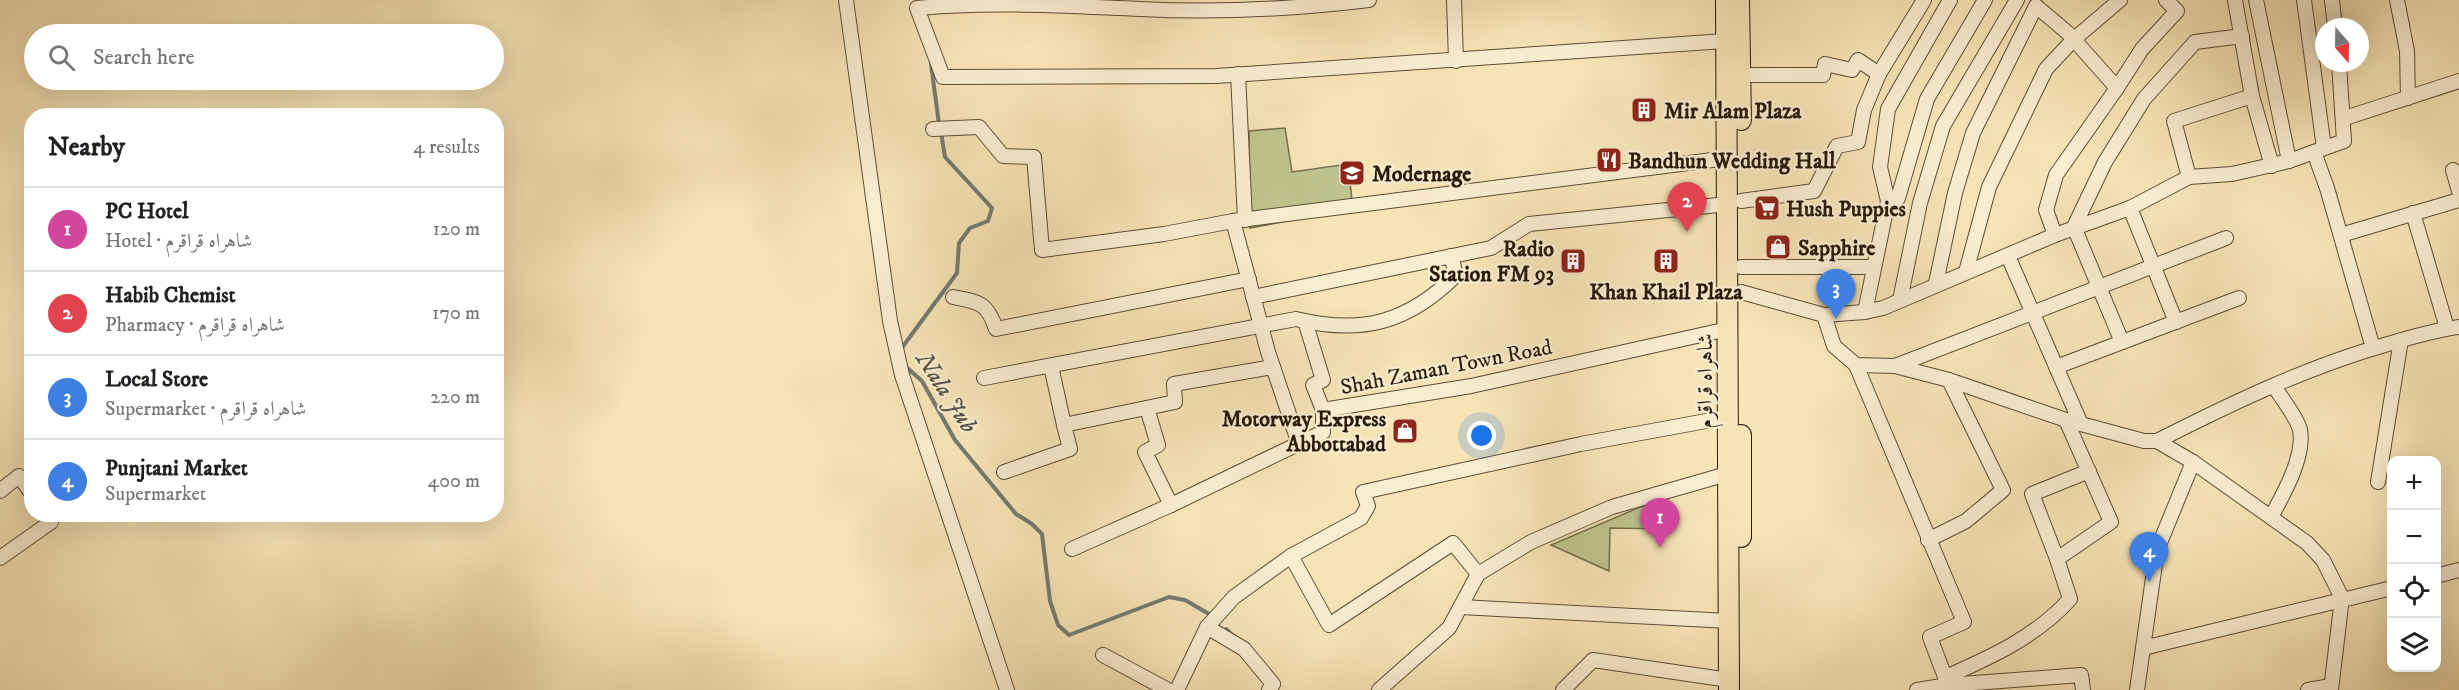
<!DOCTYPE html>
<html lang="en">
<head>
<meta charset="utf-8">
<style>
  body { margin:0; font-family:"IM FELL DW Pica",Amiri,serif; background:#f2f2f2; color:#202124 }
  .controls { position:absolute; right:18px; bottom:18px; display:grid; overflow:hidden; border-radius:12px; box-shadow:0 6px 24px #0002 }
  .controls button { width:54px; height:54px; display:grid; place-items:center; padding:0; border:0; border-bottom:2px solid #e0e0e0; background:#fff; color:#202124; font:30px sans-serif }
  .compass { position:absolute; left:2315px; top:18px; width:54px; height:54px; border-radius:50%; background:#fff; box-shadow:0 6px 24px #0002; rotate:160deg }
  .you { position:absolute; left:1482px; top:436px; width:21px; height:21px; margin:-15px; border:4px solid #fff; border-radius:50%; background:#1a73e8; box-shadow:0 0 0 9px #1a73e833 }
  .badge { display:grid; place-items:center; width:39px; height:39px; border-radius:50%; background:#8f2418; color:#fff; font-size:20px; font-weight:700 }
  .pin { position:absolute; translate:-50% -50px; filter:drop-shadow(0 2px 3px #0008) }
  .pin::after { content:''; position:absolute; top:32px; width:21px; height:18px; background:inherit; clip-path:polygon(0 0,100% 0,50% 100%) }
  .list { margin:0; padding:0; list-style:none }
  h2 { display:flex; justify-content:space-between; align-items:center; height:78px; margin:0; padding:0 24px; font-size:26px }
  h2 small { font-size:20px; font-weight:400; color:#757577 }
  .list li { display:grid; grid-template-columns:39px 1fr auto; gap:18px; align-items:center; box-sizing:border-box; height:84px; padding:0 24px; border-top:2px solid #e0e0e0 }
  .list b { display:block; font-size:22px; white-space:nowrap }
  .list p { margin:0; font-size:20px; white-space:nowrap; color:#757577 }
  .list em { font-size:20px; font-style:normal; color:#757577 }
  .icon { flex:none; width:33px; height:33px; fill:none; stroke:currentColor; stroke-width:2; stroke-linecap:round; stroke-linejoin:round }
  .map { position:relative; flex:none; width:2459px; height:690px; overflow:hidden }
  .search { position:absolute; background:#fff; box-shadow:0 6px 24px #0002; left:24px; top:24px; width:480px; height:66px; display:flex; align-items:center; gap:15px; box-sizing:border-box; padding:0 21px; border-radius:33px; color:#757577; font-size:22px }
  .panel { position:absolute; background:#fff; box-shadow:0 6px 24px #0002; left:24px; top:108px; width:480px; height:414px; border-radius:24px }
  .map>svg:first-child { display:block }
</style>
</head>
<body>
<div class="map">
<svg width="2459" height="690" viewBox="0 0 2459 690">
  <rect width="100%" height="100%" fill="#f6e4b6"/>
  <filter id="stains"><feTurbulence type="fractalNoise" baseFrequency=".00333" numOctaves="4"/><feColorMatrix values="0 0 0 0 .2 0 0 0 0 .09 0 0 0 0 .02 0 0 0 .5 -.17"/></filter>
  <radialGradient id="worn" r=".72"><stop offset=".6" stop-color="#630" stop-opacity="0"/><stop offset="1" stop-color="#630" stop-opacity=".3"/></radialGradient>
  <!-- green -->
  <g fill="#bec48d" stroke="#746e4b" stroke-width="1.5">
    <path d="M1285,128L1292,172L1348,164L1353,209L1250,228L1249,131Z"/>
    <path d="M1668,500L1677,524L1668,525V529L1610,528L1609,571L1551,545L1645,505Z"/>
  </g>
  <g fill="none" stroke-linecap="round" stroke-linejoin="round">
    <!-- stream -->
    <g stroke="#737a73" stroke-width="4">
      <path d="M931,64L939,124"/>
      <path d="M901,349L957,273L959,243L970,228L988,221L992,208L945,157L941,132"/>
      <path d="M904,365L922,381L955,440L1016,514L1032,524L1042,534L1050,601L1058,625L1069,635L1169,597L1185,600L1209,614"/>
      <path d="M1226,629L1232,635"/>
    </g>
    <!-- minor casing -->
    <g stroke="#5c4c34" stroke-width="16">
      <g id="minor">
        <path d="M846,0L890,321L902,375L1007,690"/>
        <path d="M1369,0C1294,9 1217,13 1141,9C1065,6 992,1 917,8L943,77L1216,76L1725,41"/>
        <path d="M1454,0L1456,61"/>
        <path d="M2235,0L2252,96"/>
        <path d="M2304,0L2324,148"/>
        <path d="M2332,0L2335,27"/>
        <path d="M2397,0L2407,51L2408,98"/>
        <path d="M1238,74L1245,220"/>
        <path d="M1740,75H1823L1825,64L1852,70L1858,60L1879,74"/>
        <path d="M2345,118L2459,81"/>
        <path d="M933,129L979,127L1003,156L1034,157L1042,250L1164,234L1233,221"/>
        <path d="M2314,152L2327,188L2373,348"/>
        <path d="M2289,161L2344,141L2339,63"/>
        <path d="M2453,170L2459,191"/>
        <path d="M2189,177L2174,121L2252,96L2272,166"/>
        <path d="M1741,201L1814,191L1837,146L1858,142L1864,110L1879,74L1924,0"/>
        <path d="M1888,201L1880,167L1888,109L1950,0"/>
        <path d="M2130,208L2176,322"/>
        <path d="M2413,213L2447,328"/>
        <path d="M2055,235L2046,210L2056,175L2117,88"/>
        <path d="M2341,235L2459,200"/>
        <path d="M2008,256L2081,424"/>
        <path d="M1741,267H1874"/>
        <path d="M1966,272L1989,187L2046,69L2073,40L2120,0"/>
        <path d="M1936,283L1955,193L1973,133L2036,6L2068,33L2117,88L2142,49L2177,11L2166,0"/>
        <path d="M1741,292L1824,315L1834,346L1856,365L1895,366L1949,380L2066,420L2144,441H2157L2193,462L2307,543L2323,560L2342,598L2331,690"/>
        <path d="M953,297C979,302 987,302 996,329L1249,279"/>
        <path d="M1253,297L1491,248L1529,224L1728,204"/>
        <path d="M1900,300L1920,203L1943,126L2017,0"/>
        <path d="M1865,312L1888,201L1898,198L1927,99L1985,0"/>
        <path d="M1824,315L1865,312L1883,308L2055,235L2130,208L2189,177L2232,174L2289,161L2256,0"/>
        <path d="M1305,321L1323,380L1313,385L1323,410"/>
        <path d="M2122,342L2074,227L2105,162L2144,99L2195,42L2242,36"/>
        <path d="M1856,365L1964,622L1930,637L1948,685L1917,690"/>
        <path d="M1051,366L1064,425"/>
        <path d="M1895,366L2226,238"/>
        <path d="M2056,367L2239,298"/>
        <path d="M984,378L1296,319C1361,335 1408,323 1456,275L1451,256"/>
        <path d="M1147,408L1158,445L1145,452L1171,505"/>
        <path d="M2066,420L2111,522L2057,559L2032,494L2089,471"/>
        <path d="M2157,441C2232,403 2307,367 2388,344C2412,337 2435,330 2459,327"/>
        <path d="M1299,444L1268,352L1233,221L1728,158"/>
        <path d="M1004,472L1070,449L1064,425L1175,402L1174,384L1273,367"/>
        <path d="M2378,482L2401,340"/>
        <path d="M0,491L19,476L32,494"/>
        <path d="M2271,517C2283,495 2305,457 2300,430C2298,419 2280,396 2274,386"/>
        <path d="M1928,540L1966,521L2003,490L1949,380"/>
        <path d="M1072,549L1171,505L1323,432V410L1471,386L1728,329"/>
        <path d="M1291,556L1329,625L1453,543L1478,574L1531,542L1612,507L1727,474"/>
        <path d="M0,558L51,522L46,514"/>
        <path d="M2436,576L2459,570"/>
        <path d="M1461,607L1729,621"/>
        <path d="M1207,627L1244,649L1273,684L1269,690"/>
        <path d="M2143,648L2392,588"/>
        <path d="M1103,655L1168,690"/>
        <path d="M1946,677C1991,657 2036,637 2070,599L2057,559"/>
        <path d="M1948,685L2081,675L2083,690"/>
        <path d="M1177,690L1207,627L1234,597L1291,556L1361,518L1368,506L1363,492L1581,444L1728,417"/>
        <path d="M1379,690L1449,628L1478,574"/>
        <path d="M1563,690L1593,660L1729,680"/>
        <path d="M2137,690L2157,550L2193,462"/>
        <path d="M2308,690L2331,686"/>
      </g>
    </g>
    <!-- highway casing -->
    <g stroke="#291909" stroke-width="22">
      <g id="highway">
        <path d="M1726,0L1729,690"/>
        <path d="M1739,0L1741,120"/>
        <path d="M1741,435V537"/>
      </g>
    </g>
    <!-- minor -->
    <use href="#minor" stroke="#f9edd0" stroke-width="14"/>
    <!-- highway -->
    <use href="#highway" stroke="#f6e4b6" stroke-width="20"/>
  </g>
  <!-- icons -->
  <defs>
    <g id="building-square" transform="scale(1.35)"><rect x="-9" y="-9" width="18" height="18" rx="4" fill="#8f2418" stroke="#f9edd0"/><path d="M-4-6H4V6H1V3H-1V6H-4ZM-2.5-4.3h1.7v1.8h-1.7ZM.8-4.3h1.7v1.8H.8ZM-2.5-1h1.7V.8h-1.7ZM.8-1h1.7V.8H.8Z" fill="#fff"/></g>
    <g id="restaurant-square" transform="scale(1.35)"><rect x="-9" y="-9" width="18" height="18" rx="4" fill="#8f2418" stroke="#f9edd0"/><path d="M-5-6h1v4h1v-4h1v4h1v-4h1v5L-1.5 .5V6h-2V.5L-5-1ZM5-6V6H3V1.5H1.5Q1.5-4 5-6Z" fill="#fff"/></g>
    <g id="university-square" transform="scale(1.35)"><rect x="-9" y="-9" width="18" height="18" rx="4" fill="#8f2418" stroke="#f9edd0"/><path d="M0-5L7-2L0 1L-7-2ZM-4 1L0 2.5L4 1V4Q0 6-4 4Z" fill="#fff"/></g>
    <g id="supermarket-square" transform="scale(1.35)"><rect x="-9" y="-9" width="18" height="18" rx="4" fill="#8f2418" stroke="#f9edd0"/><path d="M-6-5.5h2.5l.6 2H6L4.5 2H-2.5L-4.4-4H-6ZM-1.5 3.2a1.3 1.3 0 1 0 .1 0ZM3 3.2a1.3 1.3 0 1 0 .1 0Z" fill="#fff"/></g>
    <g id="shop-square" transform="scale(1.35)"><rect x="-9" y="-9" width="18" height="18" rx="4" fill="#8f2418" stroke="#f9edd0"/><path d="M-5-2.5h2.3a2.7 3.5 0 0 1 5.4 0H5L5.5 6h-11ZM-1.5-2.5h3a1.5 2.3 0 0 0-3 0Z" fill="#fff"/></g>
  </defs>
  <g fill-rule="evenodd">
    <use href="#building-square" x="1644" y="110"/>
    <use href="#restaurant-square" x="1609" y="160"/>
    <use href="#university-square" x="1352" y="173"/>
    <use href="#supermarket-square" x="1767" y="208"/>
    <use href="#shop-square" x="1778" y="247"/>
    <use href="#building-square" x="1573" y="261"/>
    <use href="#building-square" x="1666" y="261"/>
    <use href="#shop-square" x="1405" y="431"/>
  </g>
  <g text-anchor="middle" stroke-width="4.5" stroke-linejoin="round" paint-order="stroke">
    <!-- poi labels -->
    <g font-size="22" font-weight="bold" fill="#291909" stroke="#f9edd0" text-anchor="start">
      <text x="1664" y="118">Mir Alam Plaza</text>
      <text x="1628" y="168">Bandhun Wedding Hall</text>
      <text x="1372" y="181">Modernage</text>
      <text x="1786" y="216">Hush Puppies</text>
      <text x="1798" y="255">Sapphire</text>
      <text x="1554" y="256" text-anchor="end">Radio<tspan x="1554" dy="25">Station FM 93</tspan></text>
      <text x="1666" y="299" text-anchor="middle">Khan Khail Plaza</text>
      <text x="1386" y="426" text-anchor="end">Motorway Express<tspan x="1386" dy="25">Abbottabad</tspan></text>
    </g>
    <!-- street labels -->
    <g font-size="22" fill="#291909" stroke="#f9edd0">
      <text transform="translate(1446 366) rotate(-11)" y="8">Shah Zaman Town Road</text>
      <text transform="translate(1704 381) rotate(-90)" y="8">شاہراہ قراقرم</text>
    </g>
    <!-- water labels -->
    <g font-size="24" font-style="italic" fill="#545247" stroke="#f9edd0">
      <text transform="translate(947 392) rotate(57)" y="8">Nala Jub</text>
    </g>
  </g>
  <rect width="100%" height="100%" filter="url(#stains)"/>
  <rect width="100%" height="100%" fill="url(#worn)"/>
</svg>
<div class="controls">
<button>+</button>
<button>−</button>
<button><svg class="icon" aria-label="locate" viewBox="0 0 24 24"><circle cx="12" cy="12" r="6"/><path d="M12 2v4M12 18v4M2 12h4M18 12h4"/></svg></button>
<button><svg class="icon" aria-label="layers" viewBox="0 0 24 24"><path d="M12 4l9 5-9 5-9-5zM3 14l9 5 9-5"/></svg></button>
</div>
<svg class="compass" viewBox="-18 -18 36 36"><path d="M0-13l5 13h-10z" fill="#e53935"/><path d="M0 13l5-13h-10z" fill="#757577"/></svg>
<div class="you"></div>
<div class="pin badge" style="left:1660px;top:548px;background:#d1479c">1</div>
<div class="pin badge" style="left:1687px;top:232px;background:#e0444e">2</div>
<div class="pin badge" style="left:1836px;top:319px;background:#3f7fe0">3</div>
<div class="pin badge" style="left:2149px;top:582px;background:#3f7fe0">4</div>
<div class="search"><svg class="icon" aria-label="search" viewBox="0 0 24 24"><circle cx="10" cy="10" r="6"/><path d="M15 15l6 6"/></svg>Search here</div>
<section class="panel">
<h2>Nearby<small>4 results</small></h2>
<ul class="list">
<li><span class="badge" style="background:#d1479c">1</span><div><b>PC Hotel</b><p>Hotel · شاہراہ قراقرم</p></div><em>120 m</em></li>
<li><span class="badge" style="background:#e0444e">2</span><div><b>Habib Chemist</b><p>Pharmacy · شاہراہ قراقرم</p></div><em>170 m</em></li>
<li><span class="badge" style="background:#3f7fe0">3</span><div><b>Local Store</b><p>Supermarket · شاہراہ قراقرم</p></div><em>220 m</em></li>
<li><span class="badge" style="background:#3f7fe0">4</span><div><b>Punjtani Market</b><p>Supermarket</p></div><em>400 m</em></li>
</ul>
</section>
</div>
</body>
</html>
